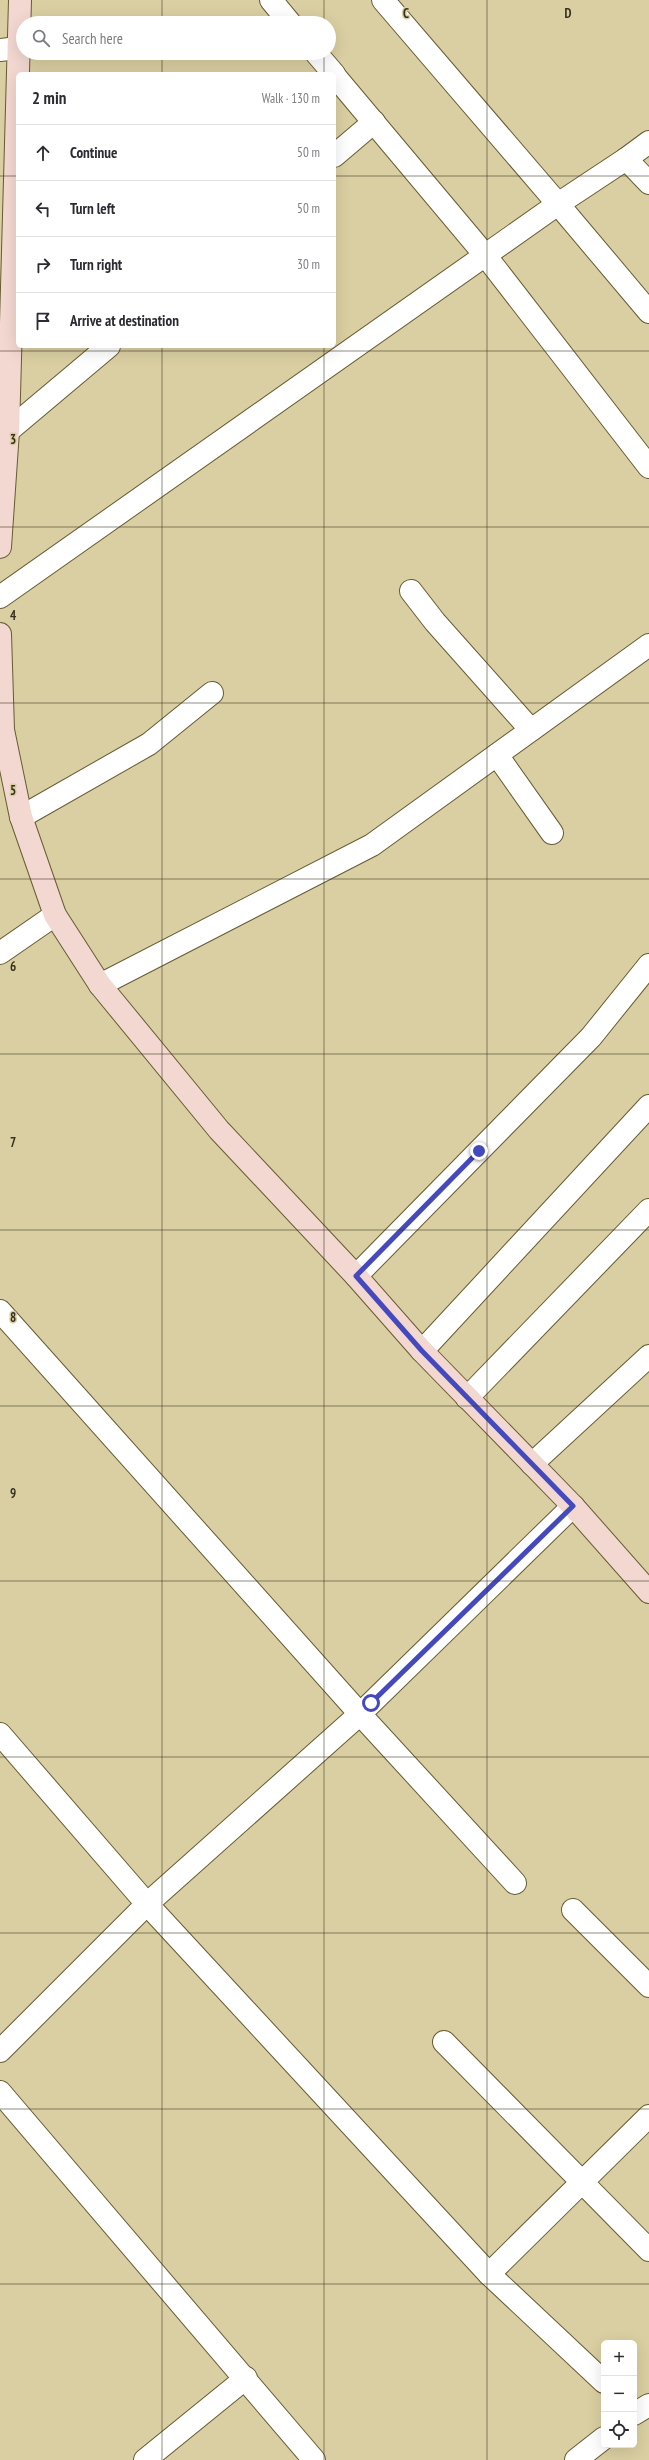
<!DOCTYPE html>
<html lang="en">
<head>
<meta charset="utf-8">
<style>
  body { margin:0; font-family:"PT Sans Narrow",sans-serif; background:#f2f2f3; color:#2b2b33 }
  .controls { position:absolute; right:12px; bottom:12px; display:grid; overflow:hidden; border-radius:6px; box-shadow:0 4px 16px #0002 }
  .controls button { width:36px; height:36px; display:grid; place-items:center; padding:0; border:0; border-bottom:1px solid #e1e1e2; background:#fff; color:#2b2b33; font:20px sans-serif }
  .stop { position:absolute; width:12px; height:12px; margin:-9px; border:3px solid #4449be; border-radius:50%; background:#fff }
  .stop.end { background:#4449be; border-color:#fff; box-shadow:0 1px 4px #0008 }
  .list { margin:0; padding:0; list-style:none }
  h2 { display:flex; justify-content:space-between; align-items:center; height:52px; margin:0; padding:0 16px; font-size:17px }
  h2 small { font-size:13px; font-weight:400; color:#7c7c81 }
  .list li { display:grid; grid-template-columns:26px 1fr auto; gap:12px; align-items:center; box-sizing:border-box; height:56px; padding:0 16px; border-top:1px solid #e1e1e2 }
  .list b { display:block; font-size:15px; white-space:nowrap }
  .list em { font-size:13px; font-style:normal; color:#7c7c81 }
  .icon { flex:none; width:22px; height:22px; fill:none; stroke:currentColor; stroke-width:2; stroke-linecap:round; stroke-linejoin:round }
  .map { position:relative; flex:none; width:649px; height:2460px; overflow:hidden }
  .search { position:absolute; background:#fff; box-shadow:0 4px 16px #0002; left:16px; top:16px; width:320px; height:44px; display:flex; align-items:center; gap:10px; box-sizing:border-box; padding:0 14px; border-radius:22px; color:#7c7c81; font-size:15px }
  .panel { position:absolute; background:#fff; box-shadow:0 4px 16px #0002; left:16px; top:72px; width:320px; height:276px; border-radius:6px }
  .map>svg:first-child { display:block }
</style>
</head>
<body>
<div class="map">
<svg width="649" height="2460" viewBox="0 0 649 2460">
  <rect width="100%" height="100%" fill="#dacfa2"/>
  <g fill="none" stroke-linecap="round" stroke-linejoin="round">
    <!-- street casing -->
    <g stroke="#665b32" stroke-width="24">
      <g id="street">
        <path d="M271,0L290,23"/>
        <path d="M383,0L558,204L626,159"/>
        <path d="M0,50L17,48"/>
        <path d="M316,53L334,74"/>
        <path d="M334,75L485,255L649,467"/>
        <path d="M649,142L626,159L649,183"/>
        <path d="M334,156L374,122"/>
        <path d="M8,431L109,346"/>
        <path d="M411,591L435,622L531,730"/>
        <path d="M0,597L558,204L649,312"/>
        <path d="M497,755L552,833"/>
        <path d="M21,817L149,744L212,693"/>
        <path d="M0,953L55,915"/>
        <path d="M100,985L372,845L649,645"/>
        <path d="M356,1276L591,1037L649,965"/>
        <path d="M0,1311L360,1714L515,1883"/>
        <path d="M422,1351L649,1106"/>
        <path d="M467,1398L649,1210"/>
        <path d="M532,1464L649,1356"/>
        <path d="M0,1734L147,1904L489,2274L604,2382"/>
        <path d="M573,1910L649,1986"/>
        <path d="M444,2042L649,2250"/>
        <path d="M0,2051L147,1904L360,1714L573,1506"/>
        <path d="M0,2092L314,2460"/>
        <path d="M489,2274L649,2116"/>
        <path d="M634,2414L649,2405"/>
        <path d="M145,2460L246,2378"/>
        <path d="M576,2460L604,2438"/>
      </g>
    </g>
    <!-- secondary casing -->
    <g stroke="#665b32" stroke-width="24">
      <g id="secondary">
        <path d="M0,547L8,431L20,0"/>
        <path d="M0,634L3,730L21,817L55,915L100,985L219,1130L356,1276L422,1351L573,1506L649,1592"/>
      </g>
    </g>
    <!-- street -->
    <use href="#street" stroke="#fff" stroke-width="22"/>
    <!-- secondary -->
    <use href="#secondary" stroke="#f3d8d1" stroke-width="22"/>
  </g>
  <g fill="none" stroke-linecap="round" stroke-linejoin="round">
    <!-- route -->
    <path stroke="#4449be" stroke-width="5" d="M371,1703L573,1506L422,1351L356,1276L479,1151"/>
  </g>
  <!-- grid -->
  <path fill="none" stroke="#36311f" stroke-width="1" stroke-opacity="0.55" d="M162,0V23M324,0V23M487,0V2460M162,53V74M324,53V74M0,176H18M334,176H649M162,346V2460M324,346V2460M0,351H649M0,527H649M0,703H649M0,879H649M0,1054H649M0,1230H649M0,1406H649M0,1581H649M0,1757H649M0,1933H649M0,2109H649M0,2284H649"/>
  <g font-size="13" text-anchor="middle" font-weight="bold" fill="#36311f" stroke="#dacfa2" stroke-width="3" stroke-linejoin="round" paint-order="stroke">
    <text x="406" y="18">C</text>
    <text x="568" y="18">D</text>
    <text x="13" y="444">3</text>
    <text x="13" y="620">4</text>
    <text x="13" y="795">5</text>
    <text x="13" y="971">6</text>
    <text x="13" y="1147">7</text>
    <text x="13" y="1322">8</text>
    <text x="13" y="1498">9</text>
  </g>
</svg>
<div class="controls">
<button>+</button>
<button>−</button>
<button><svg class="icon" aria-label="locate" viewBox="0 0 24 24"><circle cx="12" cy="12" r="6"/><path d="M12 2v4M12 18v4M2 12h4M18 12h4"/></svg></button>
</div>
<div class="stop" style="left:371px;top:1703px"></div>
<div class="stop end" style="left:479px;top:1151px"></div>
<div class="search"><svg class="icon" aria-label="search" viewBox="0 0 24 24"><circle cx="10" cy="10" r="6"/><path d="M15 15l6 6"/></svg>Search here</div>
<section class="panel">
<h2>2 min<small>Walk · 130 m</small></h2>
<ul class="list">
<li><svg class="icon" aria-label="ahead" viewBox="0 0 24 24"><path d="M12 20V5M6 11l6-6 6 6"/></svg><div><b>Continue</b></div><em>50 m</em></li>
<li><svg class="icon" aria-label="left" viewBox="0 0 24 24"><path d="M17 20v-9H6M10 6l-5 5 5 5"/></svg><div><b>Turn left</b></div><em>50 m</em></li>
<li><svg class="icon" aria-label="right" viewBox="0 0 24 24"><path d="M7 20v-9h11M14 6l5 5-5 5"/></svg><div><b>Turn right</b></div><em>30 m</em></li>
<li><svg class="icon" aria-label="arrive" viewBox="0 0 24 24"><path d="M6 21V4h12l-3 4 3 4H6"/></svg><div><b>Arrive at destination</b></div></li>
</ul>
</section>
</div>
</body>
</html>
